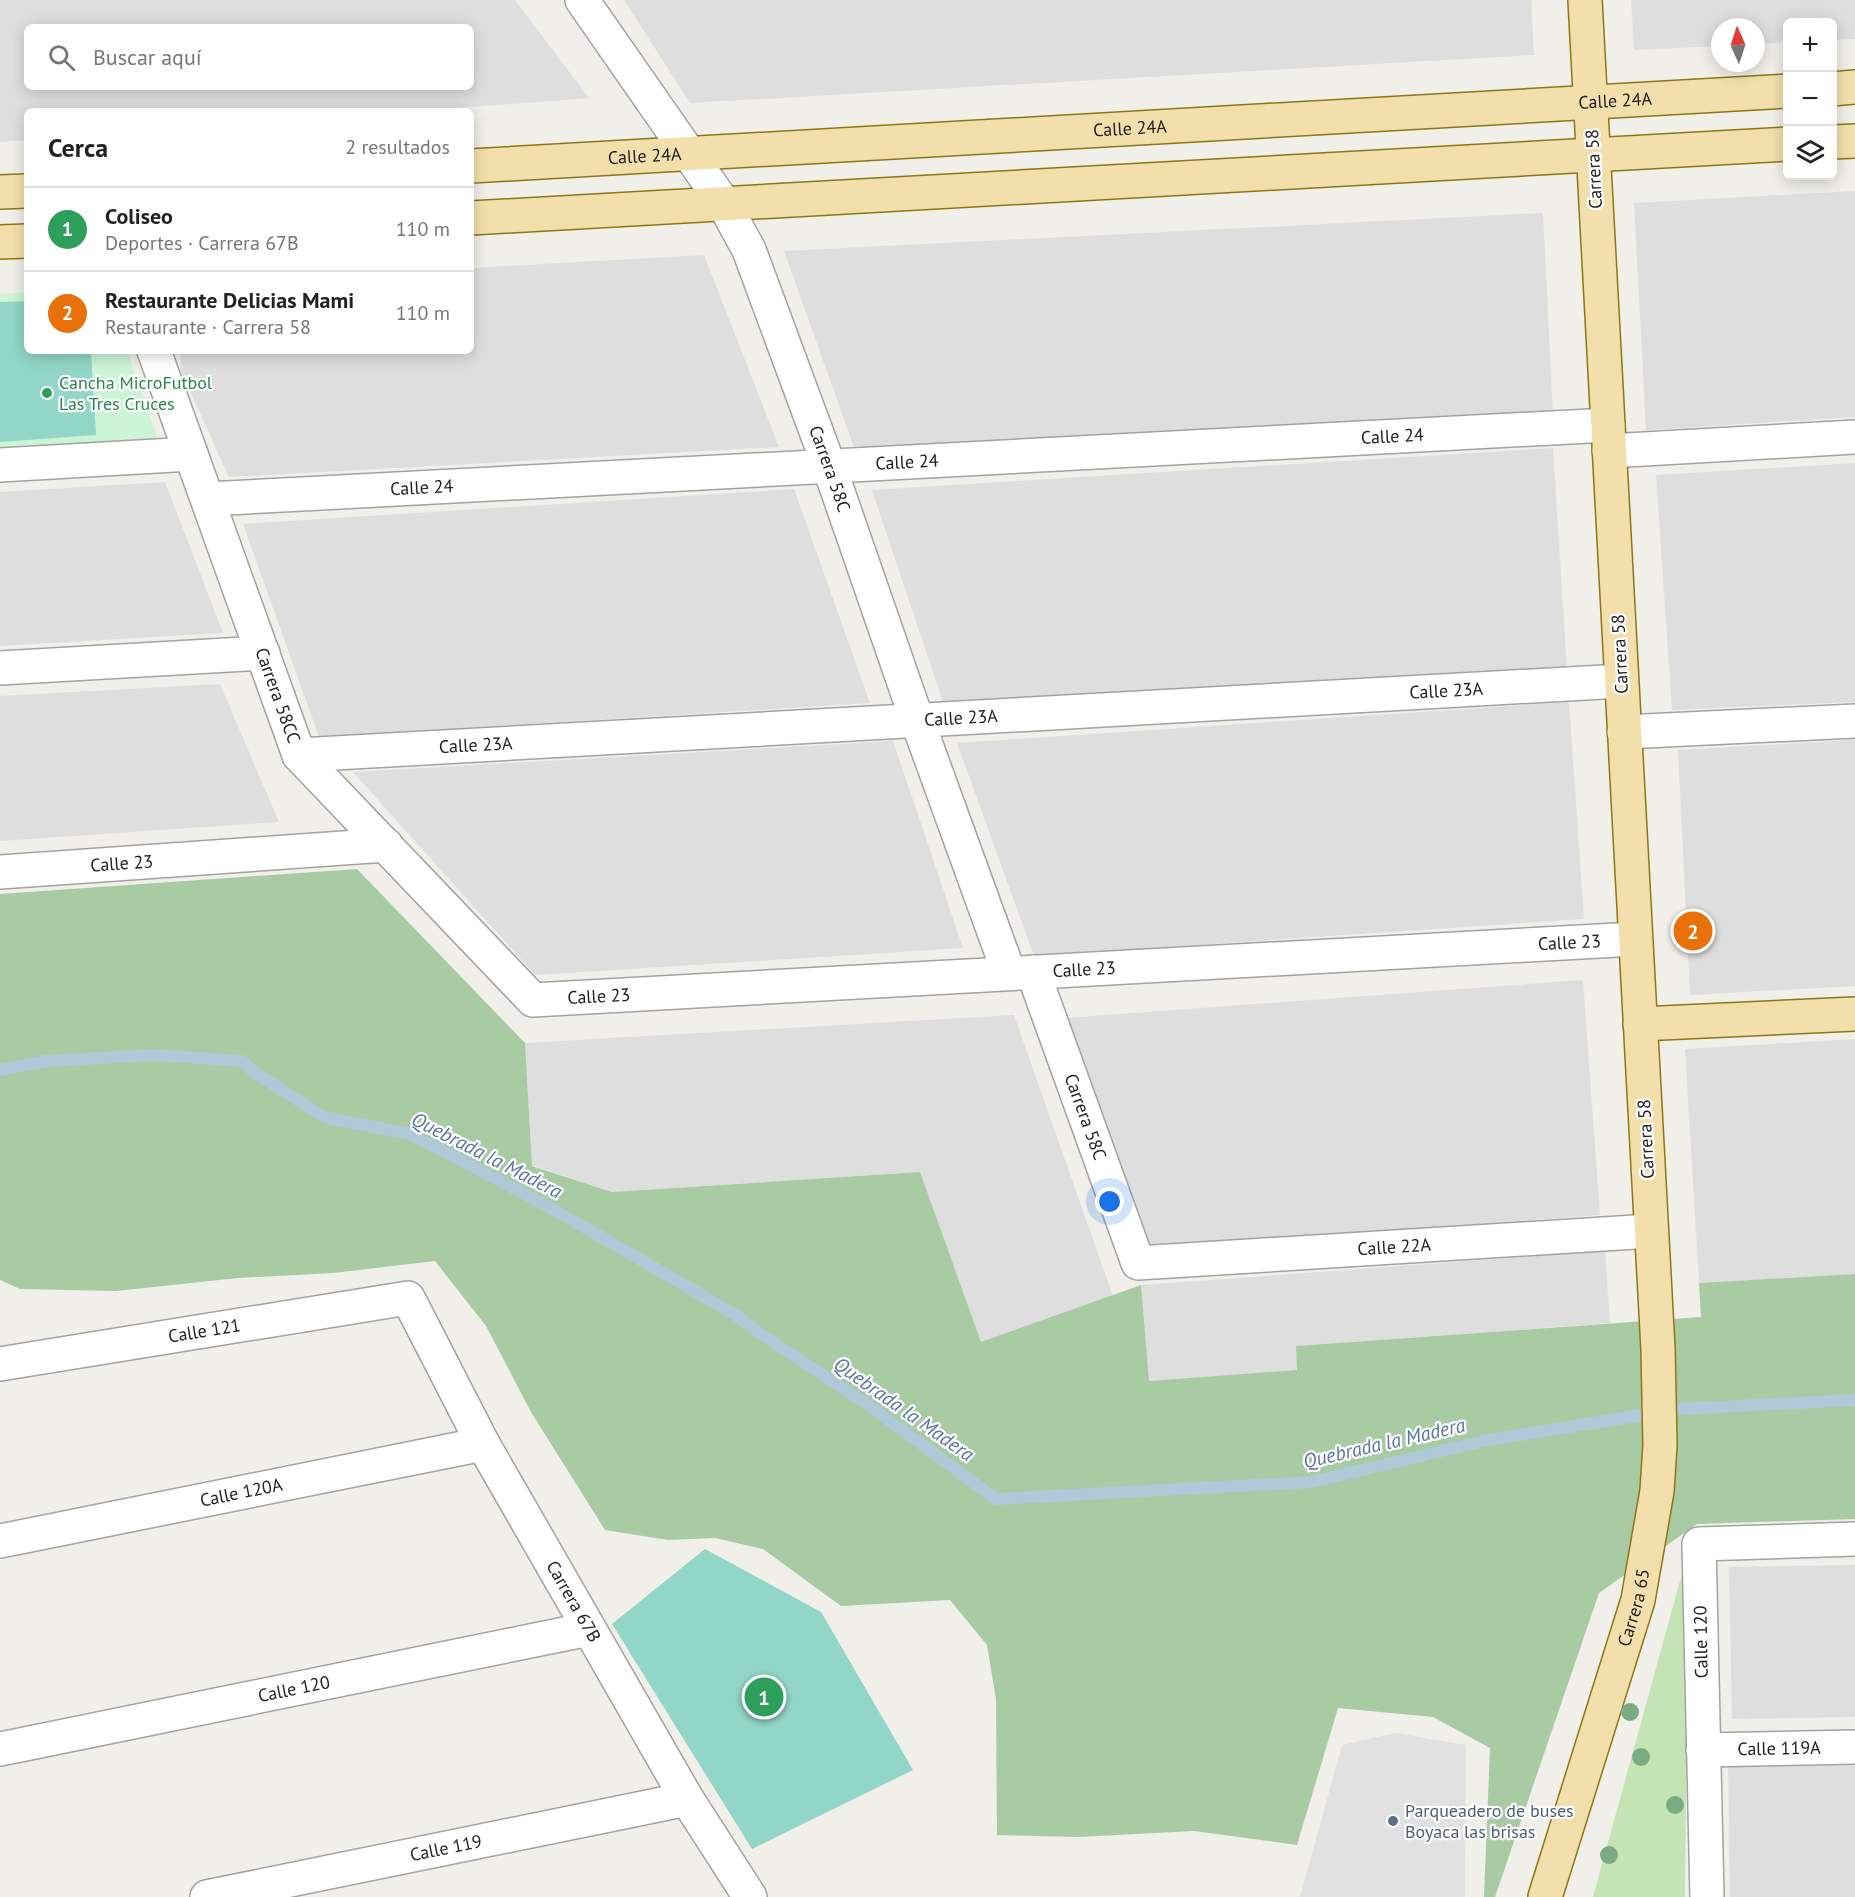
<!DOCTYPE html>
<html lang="es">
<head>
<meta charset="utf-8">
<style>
  body { margin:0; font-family:"PT Sans",sans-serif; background:#f6f6f6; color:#222 }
  .controls { position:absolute; right:18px; top:18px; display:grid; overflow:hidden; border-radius:9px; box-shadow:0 3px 15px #0003 }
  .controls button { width:54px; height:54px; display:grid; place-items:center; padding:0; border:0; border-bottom:2px solid #e0e0e0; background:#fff; color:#222; font:30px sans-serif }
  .compass { position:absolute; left:1711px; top:18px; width:54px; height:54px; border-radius:50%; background:#fff; box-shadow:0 3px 15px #0003; rotate:357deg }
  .you { position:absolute; left:1110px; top:1202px; width:21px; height:21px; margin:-15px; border:4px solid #fff; border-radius:50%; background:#1a73e8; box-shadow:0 0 0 9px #1a73e833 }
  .badge { display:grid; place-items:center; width:39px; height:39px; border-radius:50%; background:#bb3018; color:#fff; font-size:20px; font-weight:700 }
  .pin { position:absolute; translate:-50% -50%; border:3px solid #fff; box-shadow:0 2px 6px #0006 }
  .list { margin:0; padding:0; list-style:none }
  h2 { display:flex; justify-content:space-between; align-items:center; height:78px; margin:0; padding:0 24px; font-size:26px }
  h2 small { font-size:20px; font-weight:400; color:#767676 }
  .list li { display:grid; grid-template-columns:39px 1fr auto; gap:18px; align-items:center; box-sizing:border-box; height:84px; padding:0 24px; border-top:2px solid #e0e0e0 }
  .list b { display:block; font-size:22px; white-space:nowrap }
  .list p { margin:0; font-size:20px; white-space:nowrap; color:#767676 }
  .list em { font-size:20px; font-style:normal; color:#767676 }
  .icon { flex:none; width:33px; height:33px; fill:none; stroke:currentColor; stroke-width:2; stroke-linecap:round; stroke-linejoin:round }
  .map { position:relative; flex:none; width:1855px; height:1897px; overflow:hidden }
  .search { position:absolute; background:#fff; box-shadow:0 3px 15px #0003; left:24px; top:24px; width:450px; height:66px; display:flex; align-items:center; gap:15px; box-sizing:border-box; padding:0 21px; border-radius:9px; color:#767676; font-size:22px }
  .panel { position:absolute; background:#fff; box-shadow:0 3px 15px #0003; left:24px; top:108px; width:450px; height:246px; border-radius:9px }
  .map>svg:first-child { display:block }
</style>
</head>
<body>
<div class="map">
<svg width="1855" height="1897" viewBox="0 0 1855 1897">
  <rect width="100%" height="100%" fill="#f0efe9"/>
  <!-- residential -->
  <g fill="#dfdede" fill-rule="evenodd">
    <path d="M0,0H515L589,98L418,111H27V140L0,142ZM27,27H471V87H27Z"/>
    <path d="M624,0H1531L1534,55L690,103Z"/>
    <path d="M1631,0H1855V39L1833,40L1832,22H1788L1787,42L1756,44V27H1720V46L1634,50Z"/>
    <path d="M1855,191V417L1646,430L1634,203Z"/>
    <path d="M1543,213L1553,415L855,450L784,251Z"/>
    <path d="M704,255L779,447L229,477L181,371L180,351H471V268Z"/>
    <path d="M1553,448L1567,670L945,708L872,490Z"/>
    <path d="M1855,463V702L1672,710L1656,475Z"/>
    <path d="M165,482L223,633L0,646V492Z"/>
    <path d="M794,489L870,703L319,737L243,524Z"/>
    <path d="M220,684L279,822L0,841V696Z"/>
    <path d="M1569,702L1584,919L1034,956L957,743Z"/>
    <path d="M1855,740V986L1690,995L1678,750Z"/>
    <path d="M893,741L963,948L535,975L353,772Z"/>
    <path d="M1583,980L1600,1215L1150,1248L1066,1018Z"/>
    <path d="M1014,1015L1113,1296L981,1343L919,1172L612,1192L532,1165L525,1043Z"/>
    <path d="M1855,1039V1274L1699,1283L1685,1049Z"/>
    <path d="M1605,1251L1610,1323L1296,1346L1298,1370L1148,1381L1141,1285Z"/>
    <path d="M1855,1565V1717L1732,1719L1729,1567Z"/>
    <path d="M1855,1765V1897H1730L1728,1767Z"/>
  </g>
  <!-- grass -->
  <path fill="#c5e4b5" d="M1688,1552L1685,1897H1593Z"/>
  <!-- forest -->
  <path fill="#a8cba3" d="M357,869L525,1043L532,1166L612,1192L920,1172L981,1342L1141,1285L1149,1381L1297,1370L1296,1346L1701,1317L1699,1283L1855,1274V1519L1697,1524L1599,1593L1495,1897H1484L1490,1748L1433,1717L1338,1708L1297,1845L1194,1831L1078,1837L997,1835L996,1699L987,1645L950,1600L841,1606L763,1549L715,1538L668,1540L605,1530L531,1412L486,1326L435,1261L333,1273L238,1278L116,1291L20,1289L0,1280V894Z"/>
  <!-- park -->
  <path fill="#ccf4d6" d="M27,292V351H127L158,440L0,448V294Z"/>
  <!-- pitch -->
  <g fill="#91d6c6">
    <path d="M27,301V351H91L96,435L0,442V302Z"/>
    <path d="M705,1549L821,1612L913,1770L752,1849L612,1624Z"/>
  </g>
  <!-- parking -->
  <path fill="#e1e1e1" d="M1396,1733L1466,1745L1465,1897H1300L1342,1745Z"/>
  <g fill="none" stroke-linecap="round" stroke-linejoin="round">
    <!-- stream -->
    <path stroke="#afc9d9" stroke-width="12" d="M0,1070L46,1061L155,1055L242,1061L254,1072L324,1117L410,1134L546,1205L736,1315L758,1332L871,1407L996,1499L1311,1482L1484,1441L1679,1409L1855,1400"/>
    <!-- minor casing -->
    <g stroke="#a2a2a2" stroke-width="36">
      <g id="minor">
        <path id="s1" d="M582,0L724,204L749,250L829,466L917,720L1009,973"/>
        <path id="s2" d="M154,351L299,755L533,1000L1635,939"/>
        <path d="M1609,451L1855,437"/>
        <path d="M0,465L191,454"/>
        <path id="s3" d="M208,499L1608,425"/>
        <path d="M0,668L263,653"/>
        <path d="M1624,732L1855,721"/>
        <path id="s4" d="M299,755L1621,681"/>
        <path id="s5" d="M0,872L386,845"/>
        <path id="s6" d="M1033,972L1138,1263L1651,1231"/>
        <path id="s7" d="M0,1364L408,1298L483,1444L687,1799L750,1897"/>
        <path id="s8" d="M0,1541L483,1444"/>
        <path id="s9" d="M0,1749L589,1629"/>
        <path id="s10" d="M1703,1750L1855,1747"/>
        <path id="s11" d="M207,1897L687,1799"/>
        <path d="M1707,1897L1699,1544L1855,1539"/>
      </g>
    </g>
    <!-- major casing -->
    <g stroke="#8d7712" stroke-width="36">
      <g id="major">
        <path d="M1832,89L1855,87"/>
        <path d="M1832,142L1855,141"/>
        <path id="s12" d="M471,166L1788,91"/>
        <path d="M0,192L27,191"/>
        <path d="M471,218L1788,144"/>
        <path d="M0,242L27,241"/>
        <path d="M1640,1024L1855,1014"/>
        <path id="s13" d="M1545,1897L1638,1600L1657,1491L1660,1445L1658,1349L1585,0"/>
      </g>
    </g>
    <!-- minor -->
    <use href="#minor" stroke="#fff" stroke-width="33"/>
    <!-- major -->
    <use href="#major" stroke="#f2dfac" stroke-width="33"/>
  </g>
  <!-- trees -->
  <g fill="#7aac83">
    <circle cx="1630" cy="1712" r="9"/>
    <circle cx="1641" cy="1757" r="9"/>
    <circle cx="1675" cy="1805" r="9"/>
    <circle cx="1609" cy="1855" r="9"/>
  </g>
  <!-- markers -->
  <circle fill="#2e9e5b" stroke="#fff" stroke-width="2" cx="47" cy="393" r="6"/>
  <circle fill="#5c6f8a" stroke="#fff" stroke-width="2" cx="1393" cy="1821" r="6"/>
  <g text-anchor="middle" stroke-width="4.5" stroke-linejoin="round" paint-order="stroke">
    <!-- street labels -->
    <g font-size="18" fill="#212121" stroke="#fff">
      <text dy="6" stroke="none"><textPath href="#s12" startOffset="1146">Calle 24A</textPath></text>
      <text dy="6" stroke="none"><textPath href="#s12" startOffset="660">Calle 24A</textPath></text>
      <text dy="6" stroke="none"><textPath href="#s12" startOffset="174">Calle 24A</textPath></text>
      <text transform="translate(1594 169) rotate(-93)" y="6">Carrera 58</text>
      <text dy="6" stroke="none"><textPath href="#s3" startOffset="1186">Calle 24</textPath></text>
      <text dy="6" stroke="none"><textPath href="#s3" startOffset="700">Calle 24</textPath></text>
      <text dy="6" stroke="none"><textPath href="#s1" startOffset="534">Carrera 58C</textPath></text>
      <text dy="6" stroke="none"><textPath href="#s3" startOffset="214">Calle 24</textPath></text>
      <text transform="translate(1620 654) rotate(-93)" y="6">Carrera 58</text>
      <text dy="6" stroke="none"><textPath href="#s4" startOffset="1149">Calle 23A</textPath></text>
      <text dy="6" stroke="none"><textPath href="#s2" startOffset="366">Carrera 58CC</textPath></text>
      <text dy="6" stroke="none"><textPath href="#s4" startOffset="663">Calle 23A</textPath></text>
      <text dy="6" stroke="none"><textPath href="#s4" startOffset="177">Calle 23A</textPath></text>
      <text dy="6" stroke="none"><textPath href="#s5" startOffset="122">Calle 23</textPath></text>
      <text dy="6" stroke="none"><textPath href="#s2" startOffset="1806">Calle 23</textPath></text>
      <text dy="6" stroke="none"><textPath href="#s2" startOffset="1320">Calle 23</textPath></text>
      <text dy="6" stroke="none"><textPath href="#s2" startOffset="834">Calle 23</textPath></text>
      <text dy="6" stroke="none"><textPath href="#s6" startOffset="154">Carrera 58C</textPath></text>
      <text transform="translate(1646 1139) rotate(-93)" y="6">Carrera 58</text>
      <text dy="6" stroke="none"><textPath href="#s6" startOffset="566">Calle 22A</textPath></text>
      <text dy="6" stroke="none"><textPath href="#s7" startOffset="207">Calle 121</textPath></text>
      <text dy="6" stroke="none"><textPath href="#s8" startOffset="246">Calle 120A</textPath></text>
      <text dy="6" stroke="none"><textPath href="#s7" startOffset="759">Carrera 67B</textPath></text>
      <text dy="6" stroke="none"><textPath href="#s13" startOffset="303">Carrera 65</textPath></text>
      <text transform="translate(1701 1642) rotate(-91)" y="6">Calle 120</text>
      <text dy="6" stroke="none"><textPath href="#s9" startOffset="300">Calle 120</textPath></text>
      <text dy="6" stroke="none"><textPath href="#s10" startOffset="76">Calle 119A</textPath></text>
      <text dy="6" stroke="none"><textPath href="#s11" startOffset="244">Calle 119</textPath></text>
    </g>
    <!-- leisure labels -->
    <g font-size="18" fill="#27864d" stroke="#fff" text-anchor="start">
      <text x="59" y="389">Cancha MicroFutbol<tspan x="59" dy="21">Las Tres Cruces</tspan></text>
    </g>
    <!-- service labels -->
    <g font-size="18" fill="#4e5e75" stroke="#fff" text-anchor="start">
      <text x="1405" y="1817">Parqueadero de buses<tspan x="1405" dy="21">Boyaca las brisas</tspan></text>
    </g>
    <!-- water labels -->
    <g font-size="20" font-style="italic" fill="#5873a7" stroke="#fff">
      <text transform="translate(487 1155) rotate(27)" y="7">Quebrada la Madera</text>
      <text transform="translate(904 1409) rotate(35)" y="7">Quebrada la Madera</text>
      <text transform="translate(1384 1443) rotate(-13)" y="7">Quebrada la Madera</text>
    </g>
  </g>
</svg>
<div class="controls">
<button>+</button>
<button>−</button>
<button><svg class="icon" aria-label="layers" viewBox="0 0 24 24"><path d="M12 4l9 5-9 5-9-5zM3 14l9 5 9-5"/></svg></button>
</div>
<svg class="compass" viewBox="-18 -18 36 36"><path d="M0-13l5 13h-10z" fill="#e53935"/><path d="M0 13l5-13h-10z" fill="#767676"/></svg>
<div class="you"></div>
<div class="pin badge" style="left:764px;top:1697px;background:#2e9e5b">1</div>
<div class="pin badge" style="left:1693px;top:931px;background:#e8710a">2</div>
<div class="search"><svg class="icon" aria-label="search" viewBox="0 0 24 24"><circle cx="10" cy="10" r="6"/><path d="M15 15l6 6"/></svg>Buscar aquí</div>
<section class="panel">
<h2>Cerca<small>2 resultados</small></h2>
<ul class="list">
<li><span class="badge" style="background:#2e9e5b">1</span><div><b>Coliseo</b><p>Deportes · Carrera 67B</p></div><em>110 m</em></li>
<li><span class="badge" style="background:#e8710a">2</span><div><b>Restaurante Delicias Mami</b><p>Restaurante · Carrera 58</p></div><em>110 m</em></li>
</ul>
</section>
</div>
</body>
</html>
